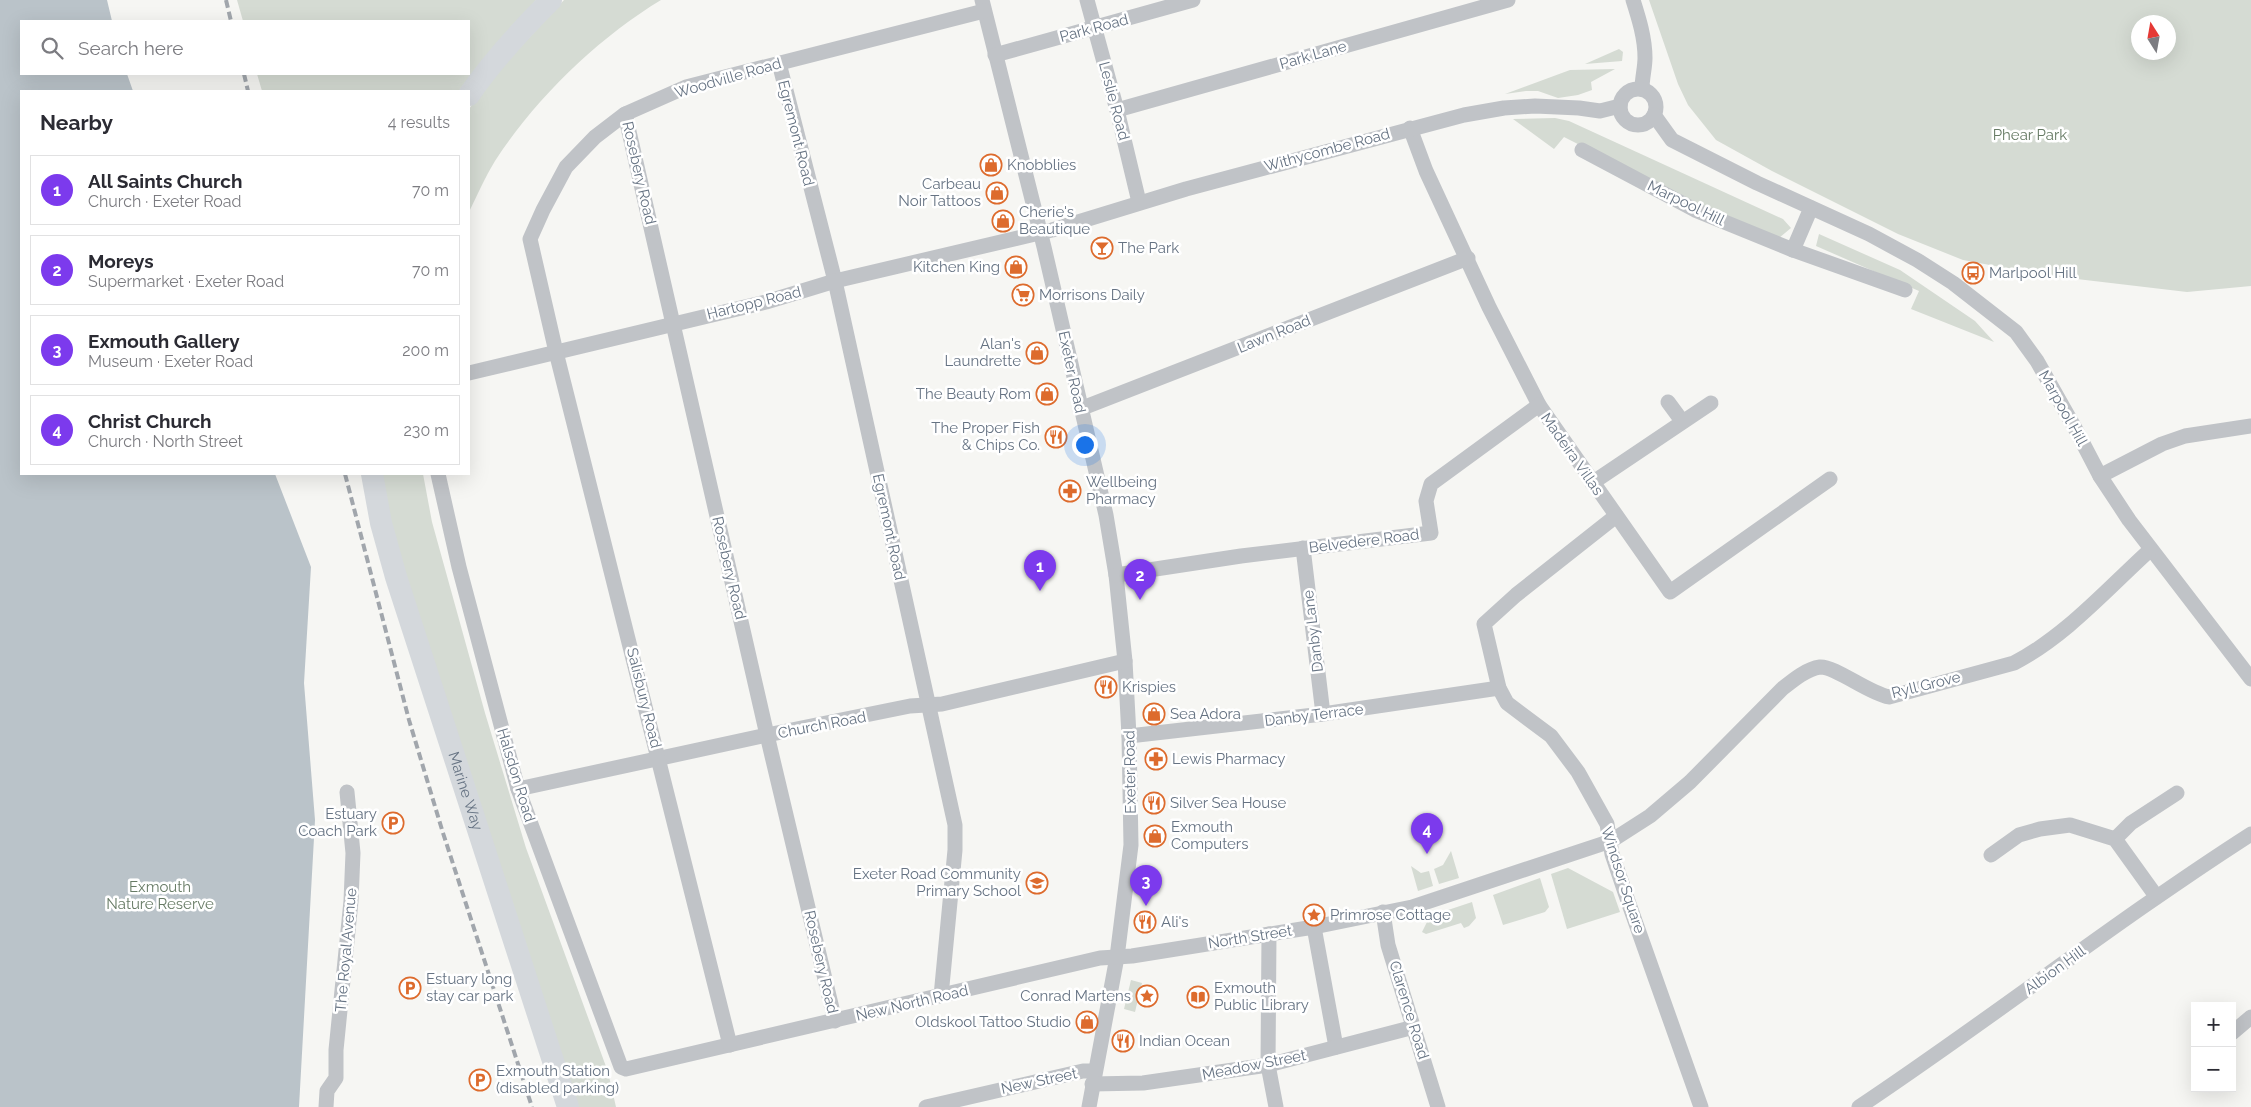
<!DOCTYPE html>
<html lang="en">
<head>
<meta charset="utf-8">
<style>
  body { margin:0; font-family:Raleway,sans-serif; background:#f7f7f7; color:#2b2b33 }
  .controls { position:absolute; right:15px; bottom:15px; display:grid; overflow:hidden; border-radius:0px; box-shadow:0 5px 20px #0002 }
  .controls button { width:45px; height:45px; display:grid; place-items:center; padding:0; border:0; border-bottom:1px solid #e1e1e2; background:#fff; color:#2b2b33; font:25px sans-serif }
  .compass { position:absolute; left:2131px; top:15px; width:45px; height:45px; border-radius:50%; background:#fff; box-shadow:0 5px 20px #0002; rotate:349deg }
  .you { position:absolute; left:1084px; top:444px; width:18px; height:18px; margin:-12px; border:4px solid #fff; border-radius:50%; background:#1a73e8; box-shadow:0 0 0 8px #1a73e833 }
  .badge { display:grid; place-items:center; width:32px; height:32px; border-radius:50%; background:#7c3aed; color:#fff; font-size:16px; font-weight:700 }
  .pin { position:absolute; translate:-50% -41px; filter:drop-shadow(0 1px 2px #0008) }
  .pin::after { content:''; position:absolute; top:26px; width:18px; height:15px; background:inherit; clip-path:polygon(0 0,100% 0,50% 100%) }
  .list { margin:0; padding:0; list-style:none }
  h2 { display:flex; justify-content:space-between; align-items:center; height:65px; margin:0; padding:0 20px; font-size:21px }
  h2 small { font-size:16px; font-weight:400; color:#7c7c81 }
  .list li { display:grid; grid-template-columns:32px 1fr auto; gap:15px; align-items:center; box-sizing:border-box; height:70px; margin:0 10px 10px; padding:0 10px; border:1px solid #e1e1e2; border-radius:0px }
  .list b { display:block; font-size:19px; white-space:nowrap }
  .list p { margin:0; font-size:16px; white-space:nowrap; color:#7c7c81 }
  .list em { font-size:16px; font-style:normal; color:#7c7c81 }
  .icon { flex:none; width:28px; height:28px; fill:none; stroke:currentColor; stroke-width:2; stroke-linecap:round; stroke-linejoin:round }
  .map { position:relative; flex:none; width:2251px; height:1107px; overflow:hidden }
  .search { position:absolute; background:#fff; box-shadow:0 5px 20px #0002; left:20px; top:20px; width:450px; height:55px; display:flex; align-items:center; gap:12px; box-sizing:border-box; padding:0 18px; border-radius:0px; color:#7c7c81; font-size:19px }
  .panel { position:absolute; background:#fff; box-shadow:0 5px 20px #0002; left:20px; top:90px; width:450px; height:385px; border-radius:0px }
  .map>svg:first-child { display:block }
</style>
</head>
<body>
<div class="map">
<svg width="2251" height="1107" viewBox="0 0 2251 1107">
  <rect width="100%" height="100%" fill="#f6f6f3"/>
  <!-- green -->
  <g fill="#d5dbd3" fill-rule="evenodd">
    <path d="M237,0H536L466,91H262L257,74H469V21H243Z"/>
    <path d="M564,0H661C598,38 535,99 495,161C485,177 477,196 469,212V109L490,80Z"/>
    <path d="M1649,0H2251V286L2187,292L2043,275L1963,260L1898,234L1772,171L1716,140L1688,105L1678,84ZM2138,22H2168V52H2138Z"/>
    <path d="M1619,49L1623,52L1622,61L1585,64Z"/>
    <path d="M1615,69L1591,82L1592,90L1578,95L1558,98L1538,91H1526L1505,94L1570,70Z"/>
    <path d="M1555,118L1569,121L1783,219L1791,228L1779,238L1704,208L1564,137L1554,149L1513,119Z"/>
    <path d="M1819,234L1900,270L1975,321L1994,342L1911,309L1919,291L1816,246Z"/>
    <path d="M381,474H423L432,522L485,713L526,848L608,1072L616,1107H578L402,572Z"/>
    <path d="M1451,851L1459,878L1439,884L1434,869L1443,865Z"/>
    <path d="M1411,866L1421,873L1429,871L1433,886L1418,891Z"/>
    <path d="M1568,868L1613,892L1620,912L1567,929L1551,874Z"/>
    <path d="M1540,878L1549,907L1545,912L1503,925L1493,895Z"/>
    <path d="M1472,902L1476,918L1469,926L1464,928L1461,923L1426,934L1422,932L1430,916Z"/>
    <path d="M1131,980L1142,983L1135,1012L1124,1009Z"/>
  </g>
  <!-- water -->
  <path fill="#bac3c9" d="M0,0H107L112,21H21V74H127L133,91H21V474H275L311,567L304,683L315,820L299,1107H0Z"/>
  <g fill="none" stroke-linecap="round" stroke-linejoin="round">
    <!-- minor -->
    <g stroke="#c0c3c7" stroke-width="15">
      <path d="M982,0L1044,247L1106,515L1116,575L1125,661L1129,736L1131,845L1117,957L1089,1107"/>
      <path d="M1087,0L1117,110L1139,202"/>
      <path d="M1633,0C1639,19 1645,38 1645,58C1645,68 1642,78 1642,89"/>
      <path d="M995,55L1193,0"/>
      <path d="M779,63L835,281L955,825V850L941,996"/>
      <circle cx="1638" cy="107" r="18"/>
      <path d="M1117,110L1508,0"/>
      <path d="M625,114L767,735L835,1021"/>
      <path d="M1654,115L1672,140L1757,183L1869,234L1917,260L1953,283L2016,332L2037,361L2076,430L2100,476L2129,520L2251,679"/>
      <path d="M1410,128L1426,171L1489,307L1539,405L1670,592L1830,479"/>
      <path d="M1582,150L1695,210L1793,250L1905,290"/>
      <path d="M1793,250L1811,208"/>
      <path d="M469,373L766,302L835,281L1052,230L1186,189L1464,115L1504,108L1535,106L1579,108L1600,111L1620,106"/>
      <path d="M1668,402L1682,421"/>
      <path d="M1080,409L1468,258"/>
      <path d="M438,474L459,567L518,789L621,1067L626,1069L1100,958L1132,956L1314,927L1412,907L1611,841L1650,816L1690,782L1782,689C1792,681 1806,669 1820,667C1835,666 1868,693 1889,697L2014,663C2066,636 2107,589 2150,550"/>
      <path d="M2100,476L2162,444L2185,436L2251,426"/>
      <path d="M1592,483L1711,403"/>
      <path d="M1616,516L1516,595L1484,624L1499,688L1507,703L1551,736L1578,772L1607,824L1612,854L1629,904L1701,1107"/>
      <path d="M1303,548L1323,714"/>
      <path d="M1116,575L1241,556L1431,533L1426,501L1431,484L1539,405"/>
      <path d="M1129,736L1323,714L1499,688"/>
      <path d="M518,789L767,735L910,706L942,704L1125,661"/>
      <path d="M2115,839L2131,823L2177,793"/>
      <path d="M1991,855L2019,835L2040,829L2070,825L2115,839L2156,896"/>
      <path d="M1383,912L1388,945L1438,1107"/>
      <path d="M1314,927L1336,1047"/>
      <path d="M1269,934L1268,1065L1276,1107"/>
      <path d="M2232,1033L2251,1017"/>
      <path d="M730,1045L556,352L530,239L543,210L566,167L595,137L625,114L686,87L984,11"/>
      <path d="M1092,1084L1143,1083L1268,1065L1414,1027"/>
      <path d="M326,1107L327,1091L336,1078V1050L351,901L353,853L347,792"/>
      <path d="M926,1107L1083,1071H1094"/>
      <path d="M1859,1107C1991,1019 2117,920 2251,834"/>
    </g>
    <!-- highway -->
    <g stroke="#d4d8dc" stroke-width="22">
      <path d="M469,95C493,60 521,30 551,0"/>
      <path id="s1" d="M372,474L381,523L396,577L568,1107"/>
    </g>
    <!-- rail -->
    <g stroke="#a1a6ac" stroke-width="4" stroke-dasharray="8 4" stroke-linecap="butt">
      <path d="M226,0L231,21"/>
      <path d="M244,74L248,91"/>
      <path d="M345,474L409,720L443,833L532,1107"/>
    </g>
  </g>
  <!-- icons -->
  <defs>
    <g id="shop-ring" transform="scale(1.125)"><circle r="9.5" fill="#fff" stroke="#dd6b2d" stroke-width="1.5"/><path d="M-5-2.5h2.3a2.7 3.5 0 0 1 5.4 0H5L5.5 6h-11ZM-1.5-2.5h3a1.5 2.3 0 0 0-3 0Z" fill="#dd6b2d"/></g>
    <g id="bar-ring" transform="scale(1.125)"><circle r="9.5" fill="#fff" stroke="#dd6b2d" stroke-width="1.5"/><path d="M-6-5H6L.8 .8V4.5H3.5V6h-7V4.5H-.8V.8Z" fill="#dd6b2d"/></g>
    <g id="bus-ring" transform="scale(1.125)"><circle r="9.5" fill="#fff" stroke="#dd6b2d" stroke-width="1.5"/><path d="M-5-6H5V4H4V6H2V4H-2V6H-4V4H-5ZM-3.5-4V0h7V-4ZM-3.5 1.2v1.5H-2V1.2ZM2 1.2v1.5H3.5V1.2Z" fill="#dd6b2d"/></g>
    <g id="supermarket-ring" transform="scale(1.125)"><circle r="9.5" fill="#fff" stroke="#dd6b2d" stroke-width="1.5"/><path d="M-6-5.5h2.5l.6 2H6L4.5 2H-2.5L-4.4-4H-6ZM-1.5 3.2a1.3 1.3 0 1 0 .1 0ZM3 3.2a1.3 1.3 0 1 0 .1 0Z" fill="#dd6b2d"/></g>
    <g id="restaurant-ring" transform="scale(1.125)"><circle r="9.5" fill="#fff" stroke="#dd6b2d" stroke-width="1.5"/><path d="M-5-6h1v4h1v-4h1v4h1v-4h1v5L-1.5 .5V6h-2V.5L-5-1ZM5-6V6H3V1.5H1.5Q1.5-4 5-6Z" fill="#dd6b2d"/></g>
    <g id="pharmacy-ring" transform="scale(1.125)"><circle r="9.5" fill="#fff" stroke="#dd6b2d" stroke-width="1.5"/><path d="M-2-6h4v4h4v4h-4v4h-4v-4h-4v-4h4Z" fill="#dd6b2d"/></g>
    <g id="parking-ring" transform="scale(1.125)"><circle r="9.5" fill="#fff" stroke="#dd6b2d" stroke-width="1.5"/><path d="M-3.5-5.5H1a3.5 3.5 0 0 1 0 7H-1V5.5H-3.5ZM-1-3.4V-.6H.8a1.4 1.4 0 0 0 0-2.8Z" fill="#dd6b2d"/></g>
    <g id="school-ring" transform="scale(1.125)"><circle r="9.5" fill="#fff" stroke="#dd6b2d" stroke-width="1.5"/><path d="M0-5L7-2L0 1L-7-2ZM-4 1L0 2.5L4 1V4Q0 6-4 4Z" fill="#dd6b2d"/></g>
    <g id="sight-ring" transform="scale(1.125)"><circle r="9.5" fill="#fff" stroke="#dd6b2d" stroke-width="1.5"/><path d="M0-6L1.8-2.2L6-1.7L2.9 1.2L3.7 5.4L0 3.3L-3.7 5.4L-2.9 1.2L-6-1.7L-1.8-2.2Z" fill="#dd6b2d"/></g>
    <g id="library-ring" transform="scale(1.125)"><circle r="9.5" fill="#fff" stroke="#dd6b2d" stroke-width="1.5"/><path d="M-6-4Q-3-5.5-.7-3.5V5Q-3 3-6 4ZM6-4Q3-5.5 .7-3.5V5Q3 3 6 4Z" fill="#dd6b2d"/></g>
  </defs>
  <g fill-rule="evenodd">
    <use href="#shop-ring" x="991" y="165"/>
    <use href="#shop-ring" x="997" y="193"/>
    <use href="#shop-ring" x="1003" y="221"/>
    <use href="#bar-ring" x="1102" y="248"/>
    <use href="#shop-ring" x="1016" y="267"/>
    <use href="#bus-ring" x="1973" y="273"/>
    <use href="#supermarket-ring" x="1023" y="295"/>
    <use href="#shop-ring" x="1037" y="353"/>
    <use href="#shop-ring" x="1047" y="394"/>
    <use href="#restaurant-ring" x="1056" y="437"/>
    <use href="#pharmacy-ring" x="1070" y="491"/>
    <use href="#restaurant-ring" x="1106" y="687"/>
    <use href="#shop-ring" x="1154" y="714"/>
    <use href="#pharmacy-ring" x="1156" y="759"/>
    <use href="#restaurant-ring" x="1154" y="803"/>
    <use href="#parking-ring" x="393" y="823"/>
    <use href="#shop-ring" x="1155" y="836"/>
    <use href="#school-ring" x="1037" y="883"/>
    <use href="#sight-ring" x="1314" y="915"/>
    <use href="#restaurant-ring" x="1145" y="922"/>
    <use href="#parking-ring" x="410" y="988"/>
    <use href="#sight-ring" x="1147" y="996"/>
    <use href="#library-ring" x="1198" y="997"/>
    <use href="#shop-ring" x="1087" y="1022"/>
    <use href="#restaurant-ring" x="1123" y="1041"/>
    <use href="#parking-ring" x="480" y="1080"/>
  </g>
  <g text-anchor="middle" stroke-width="5" stroke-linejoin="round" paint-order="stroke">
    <!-- street labels -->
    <g font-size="15" fill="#667383" stroke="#fff">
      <text transform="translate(1094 28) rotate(-15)" y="5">Park Road</text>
      <text transform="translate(1313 55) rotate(-16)" y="5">Park Lane</text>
      <text transform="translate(728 78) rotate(-16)" y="5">Woodville Road</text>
      <text transform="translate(1114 101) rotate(75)" y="5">Leslie Road</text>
      <text transform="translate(796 133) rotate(76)" y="5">Egremont Road</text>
      <text transform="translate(1327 150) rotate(-15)" y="5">Withycombe Road</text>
      <text transform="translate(639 173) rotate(77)" y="5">Rosebery Road</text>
      <text transform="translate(1686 203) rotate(26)" y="5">Marpool Hill</text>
      <text transform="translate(754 303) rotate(-14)" y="5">Hartopp Road</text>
      <text transform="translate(1274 334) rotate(-22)" y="5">Lawn Road</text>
      <text transform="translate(1072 372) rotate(78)" y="5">Exeter Road</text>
      <text transform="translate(2063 408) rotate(61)" y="5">Marpool Hill</text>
      <text transform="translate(1572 454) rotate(55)" y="5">Madeira Villas</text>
      <text transform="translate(889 527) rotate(78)" y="5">Egremont Road</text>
      <text transform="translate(1364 541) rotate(-7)" y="5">Belvedere Road</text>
      <text transform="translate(729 568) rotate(77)" y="5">Rosebery Road</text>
      <text transform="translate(1313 631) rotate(-97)" y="5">Danby Lane</text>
      <text transform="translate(1926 685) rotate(-14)" y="5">Ryll Grove</text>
      <text transform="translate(644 698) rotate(76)" y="5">Salisbury Road</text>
      <text transform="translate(1314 715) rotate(-7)" y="5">Danby Terrace</text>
      <text transform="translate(822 725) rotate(-11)" y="5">Church Road</text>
      <text transform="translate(1130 772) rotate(-91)" y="5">Exeter Road</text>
      <text transform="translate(516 775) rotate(73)" y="5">Halsdon Road</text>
      <text dy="5" stroke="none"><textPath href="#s1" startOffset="331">Marine Way</textPath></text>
      <text transform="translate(1623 880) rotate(72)" y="5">Windsor Square</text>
      <text transform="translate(1250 937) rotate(-9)" y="5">North Street</text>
      <text transform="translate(346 950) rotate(-85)" y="5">The Royal Avenue</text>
      <text transform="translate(821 962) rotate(77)" y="5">Rosebery Road</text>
      <text transform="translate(2055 970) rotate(-36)" y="5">Albion Hill</text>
      <text transform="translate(912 1003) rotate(-13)" y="5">New North Road</text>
      <text transform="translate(1409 1010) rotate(73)" y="5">Clarence Road</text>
      <text transform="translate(1254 1065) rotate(-11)" y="5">Meadow Street</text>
      <text transform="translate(1039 1081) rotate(-12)" y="5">New Street</text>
    </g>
    <!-- park labels -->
    <g font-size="15" fill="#677b65" stroke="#fff">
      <text x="2030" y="140">Phear Park</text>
      <text x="160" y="892">Exmouth<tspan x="160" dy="17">Nature Reserve</tspan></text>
    </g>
    <!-- poi labels -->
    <g font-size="15" fill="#667383" stroke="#fff" text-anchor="start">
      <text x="1007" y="170">Knobblies</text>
      <text x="981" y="189" text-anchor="end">Carbeau<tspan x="981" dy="17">Noir Tattoos</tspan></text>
      <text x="1019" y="217">Cherie's<tspan x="1019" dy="17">Beautique</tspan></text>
      <text x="1118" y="253">The Park</text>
      <text x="1000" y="272" text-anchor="end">Kitchen King</text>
      <text x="1989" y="278">Marlpool Hill</text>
      <text x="1039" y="300">Morrisons Daily</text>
      <text x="1021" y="349" text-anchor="end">Alan's<tspan x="1021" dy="17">Laundrette</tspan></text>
      <text x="1031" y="399" text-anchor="end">The Beauty Rom</text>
      <text x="1040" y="433" text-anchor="end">The Proper Fish<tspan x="1040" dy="17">&amp; Chips Co.</tspan></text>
      <text x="1086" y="487">Wellbeing<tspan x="1086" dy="17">Pharmacy</tspan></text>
      <text x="1122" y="692">Krispies</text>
      <text x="1170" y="719">Sea Adora</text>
      <text x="1172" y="764">Lewis Pharmacy</text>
      <text x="1170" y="808">Silver Sea House</text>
      <text x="377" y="819" text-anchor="end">Estuary<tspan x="377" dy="17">Coach Park</tspan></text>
      <text x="1171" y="832">Exmouth<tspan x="1171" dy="17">Computers</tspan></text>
      <text x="1021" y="879" text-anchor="end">Exeter Road Community<tspan x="1021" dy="17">Primary School</tspan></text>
      <text x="1330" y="920">Primrose Cottage</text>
      <text x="1161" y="927">Ali's</text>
      <text x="426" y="984">Estuary long<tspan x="426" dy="17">stay car park</tspan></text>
      <text x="1214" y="993">Exmouth<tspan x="1214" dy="17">Public Library</tspan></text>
      <text x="1131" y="1001" text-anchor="end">Conrad Martens</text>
      <text x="1071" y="1027" text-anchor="end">Oldskool Tattoo Studio</text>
      <text x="1139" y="1046">Indian Ocean</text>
      <text x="496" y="1076">Exmouth Station<tspan x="496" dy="17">(disabled parking)</tspan></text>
    </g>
  </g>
</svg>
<div class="controls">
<button>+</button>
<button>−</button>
</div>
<svg class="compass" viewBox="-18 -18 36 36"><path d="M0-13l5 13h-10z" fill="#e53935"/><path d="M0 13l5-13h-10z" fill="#7c7c81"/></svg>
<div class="you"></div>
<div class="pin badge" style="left:1040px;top:591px">1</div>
<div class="pin badge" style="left:1140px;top:600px">2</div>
<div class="pin badge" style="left:1146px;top:906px">3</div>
<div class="pin badge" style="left:1427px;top:854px">4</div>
<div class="search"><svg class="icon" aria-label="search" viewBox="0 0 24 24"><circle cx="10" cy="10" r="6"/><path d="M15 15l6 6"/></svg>Search here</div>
<section class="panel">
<h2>Nearby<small>4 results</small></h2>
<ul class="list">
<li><span class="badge">1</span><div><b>All Saints Church</b><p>Church · Exeter Road</p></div><em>70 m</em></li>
<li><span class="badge">2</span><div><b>Moreys</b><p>Supermarket · Exeter Road</p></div><em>70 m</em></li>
<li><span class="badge">3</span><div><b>Exmouth Gallery</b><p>Museum · Exeter Road</p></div><em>200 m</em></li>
<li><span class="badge">4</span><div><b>Christ Church</b><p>Church · North Street</p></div><em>230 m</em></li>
</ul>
</section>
</div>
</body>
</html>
